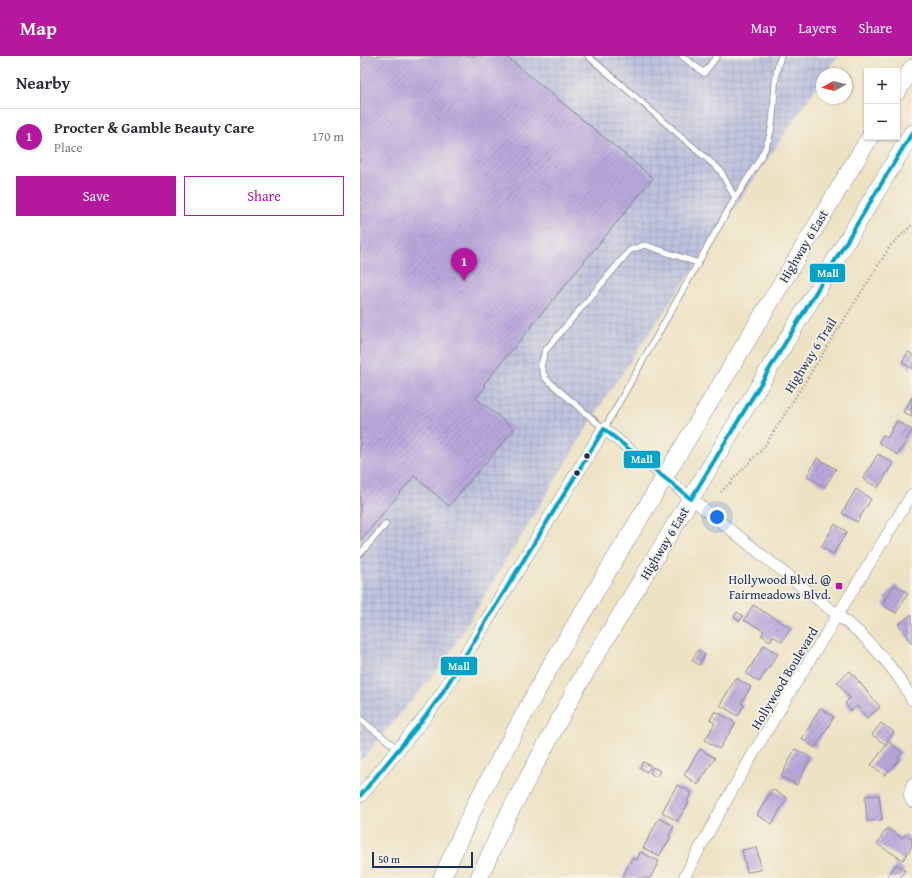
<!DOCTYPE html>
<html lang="en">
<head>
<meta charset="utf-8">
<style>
  body { margin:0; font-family:"Gentium Book Plus",serif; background:#f2f2f3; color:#2b2b33 }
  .controls { position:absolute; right:12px; top:12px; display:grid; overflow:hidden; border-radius:0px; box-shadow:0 1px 3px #0004 }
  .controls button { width:36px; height:36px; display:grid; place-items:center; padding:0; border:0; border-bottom:1px solid #e1e1e2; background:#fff; color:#2b2b33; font:20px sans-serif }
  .compass { position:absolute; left:456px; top:12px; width:36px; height:36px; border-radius:50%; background:#fff; box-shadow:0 1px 3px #0004; rotate:262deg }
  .scale { position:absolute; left:12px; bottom:10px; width:101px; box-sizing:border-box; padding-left:4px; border:2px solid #1b2f5e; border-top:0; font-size:11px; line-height:14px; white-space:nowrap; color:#1b2f5e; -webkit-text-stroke:3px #f7f3e8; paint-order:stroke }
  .you { position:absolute; left:357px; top:461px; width:14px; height:14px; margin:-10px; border:3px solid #fff; border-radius:50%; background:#1a73e8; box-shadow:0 0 0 6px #1a73e833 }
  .badge { display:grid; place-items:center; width:26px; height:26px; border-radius:50%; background:#b5179e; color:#fff; font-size:13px; font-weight:700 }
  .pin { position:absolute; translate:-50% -33px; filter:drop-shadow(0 1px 2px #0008) }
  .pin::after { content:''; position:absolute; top:21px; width:14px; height:12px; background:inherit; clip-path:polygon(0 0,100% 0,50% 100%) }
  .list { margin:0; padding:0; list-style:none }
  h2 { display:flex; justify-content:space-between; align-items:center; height:52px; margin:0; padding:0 16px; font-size:17px }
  h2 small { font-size:13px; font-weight:400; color:#7c7c81 }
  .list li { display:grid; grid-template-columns:26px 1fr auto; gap:12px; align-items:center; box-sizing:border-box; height:56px; padding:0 16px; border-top:1px solid #e1e1e2 }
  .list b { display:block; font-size:15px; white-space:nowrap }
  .list p { margin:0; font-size:13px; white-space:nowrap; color:#7c7c81 }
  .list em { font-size:13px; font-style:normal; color:#7c7c81 }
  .actions { display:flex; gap:8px; padding:12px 16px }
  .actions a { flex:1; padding:9px 0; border:1px solid #b5179e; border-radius:0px; text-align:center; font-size:14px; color:#b5179e }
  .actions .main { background:#b5179e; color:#fff }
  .map { position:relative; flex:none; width:552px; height:822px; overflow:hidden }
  header { display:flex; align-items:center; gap:24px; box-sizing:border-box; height:56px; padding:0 20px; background:#b5179e; color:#fff }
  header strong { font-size:19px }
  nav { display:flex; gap:22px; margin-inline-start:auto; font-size:14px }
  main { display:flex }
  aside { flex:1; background:#fff }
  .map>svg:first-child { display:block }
</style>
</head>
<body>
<header>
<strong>Map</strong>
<nav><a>Map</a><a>Layers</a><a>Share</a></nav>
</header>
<main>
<aside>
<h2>Nearby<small></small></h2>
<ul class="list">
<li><span class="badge">1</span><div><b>Procter &amp; Gamble Beauty Care</b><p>Place</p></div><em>170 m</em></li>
</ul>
<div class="actions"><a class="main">Save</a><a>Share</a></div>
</aside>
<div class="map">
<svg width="552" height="822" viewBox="0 0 552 822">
  <defs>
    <pattern id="industrial-grid" width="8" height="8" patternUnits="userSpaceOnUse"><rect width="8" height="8" fill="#bec2dd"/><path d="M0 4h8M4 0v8" fill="none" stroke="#a3a7c0"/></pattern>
    <pattern id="building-hatch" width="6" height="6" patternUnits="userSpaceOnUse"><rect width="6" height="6" fill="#b9a9dc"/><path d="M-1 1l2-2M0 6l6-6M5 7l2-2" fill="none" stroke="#968ab6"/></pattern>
  </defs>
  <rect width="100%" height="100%" fill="#f7f3e8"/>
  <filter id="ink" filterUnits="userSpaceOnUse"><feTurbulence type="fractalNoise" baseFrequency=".025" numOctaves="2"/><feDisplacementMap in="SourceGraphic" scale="8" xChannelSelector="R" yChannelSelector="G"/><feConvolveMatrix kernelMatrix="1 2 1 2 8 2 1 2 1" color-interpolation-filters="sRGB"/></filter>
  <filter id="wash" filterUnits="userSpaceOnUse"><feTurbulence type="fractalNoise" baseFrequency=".012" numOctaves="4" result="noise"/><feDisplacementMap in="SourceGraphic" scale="16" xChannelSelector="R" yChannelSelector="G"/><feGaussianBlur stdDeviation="0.9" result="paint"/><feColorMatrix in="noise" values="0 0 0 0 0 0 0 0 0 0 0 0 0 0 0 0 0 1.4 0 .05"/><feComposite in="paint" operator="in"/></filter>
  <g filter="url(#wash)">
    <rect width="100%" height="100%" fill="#ede2c2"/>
    <!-- industrial -->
    <path fill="url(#industrial-grid)" d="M0,0H478L465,18H462V23L246,341L84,606L0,706Z"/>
    <g id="blocks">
      <!-- building -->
      <g fill="url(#building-hatch)">
        <path d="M0,0H146L293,122L124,328L126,330L116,342L154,373L89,450L54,420L0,485Z"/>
        <path d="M548,296L552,298V313L542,306Z"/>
        <path d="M552,341V361L543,356Z"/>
        <path d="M537,365L552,374L538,399L518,386L523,379L527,382Z"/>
        <path d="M518,398L533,407L518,432L503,423Z"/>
        <path d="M457,402L476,413L465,431L447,420Z"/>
        <path d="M496,433L511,443L497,466L482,457Z"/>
        <path d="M475,468L487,476L473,498L461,491Z"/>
        <path d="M535,529L548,537L536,557L523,549L526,544L524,543Z"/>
        <path d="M393,549L431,572L422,586L413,580L410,585L401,579L404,575L384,564Z"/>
        <path d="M377,556L383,560L380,565L374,561Z"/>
        <path d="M552,558V588L538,568Z"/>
        <path d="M404,589L418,598L399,626L386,618Z"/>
        <path d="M338,594L345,599L339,609L332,604Z"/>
        <path d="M490,615L520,651L507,662L497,650L491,655L485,647L490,642L477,626Z"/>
        <path d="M376,622L391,631L381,647L384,649L378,660L360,649Z"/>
        <path d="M460,652L474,661L455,692L442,683Z"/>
        <path d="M355,655L376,667L359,693L345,684L355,667L350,664Z"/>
        <path d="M521,667L534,676L525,688L512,679Z"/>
        <path d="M529,686L542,696L538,701L540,702L530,715L529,714L525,719L511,709Z"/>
        <path d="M340,693L355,702L338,729L324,719Z"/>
        <path d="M435,693L451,701L437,729L421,721Z"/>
        <path d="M283,706L291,710L287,716L280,712Z"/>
        <path d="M293,711L300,715L296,721L290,717Z"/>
        <path d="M317,729L332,736L327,745L329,747L317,765L302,756Z"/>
        <path d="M412,733L427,742L412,768L397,759Z"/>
        <path d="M519,739L522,764L507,765L505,740Z"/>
        <path d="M299,762L314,770L309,780L311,781L299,800L283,792Z"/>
        <path d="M527,772L542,782L545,778L552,783V790L543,804L517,788Z"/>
        <path d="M397,791L401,814L387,816L382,794Z"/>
        <path d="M280,796L299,805L290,822H262L272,802L277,804Z"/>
        <path d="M536,808L545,814L540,822H527Z"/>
      </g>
    </g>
  </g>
  <g filter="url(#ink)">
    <use href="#blocks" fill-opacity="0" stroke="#848890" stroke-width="1"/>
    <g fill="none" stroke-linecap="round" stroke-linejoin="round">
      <!-- service casing -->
      <g stroke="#848890" stroke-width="7">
        <g id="service">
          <path d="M228,0L360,114L375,142L244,373L185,322L181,310L185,295L270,194L285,189L338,207"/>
          <path d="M322,0L344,17L357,0"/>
          <path d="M375,142C388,121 406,99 411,74C416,49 412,23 421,0"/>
          <path d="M0,498L26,468"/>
          <path d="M0,663L38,693"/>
        </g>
      </g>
      <!-- minor casing -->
      <g stroke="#848890" stroke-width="12">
        <g id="minor">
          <path d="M244,373L500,577C520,598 539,618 552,644"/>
          <path d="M552,728L549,739L552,746"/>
          <path d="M324,822C393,690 475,565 552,438"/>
        </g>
      </g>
      <!-- tertiary casing -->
      <g stroke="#848890" stroke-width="14">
        <path id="tertiary" d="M0,740L66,660L81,639L244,373"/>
      </g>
      <!-- primary casing -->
      <g stroke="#848890" stroke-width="18">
        <g id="primary">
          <path d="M537,36L552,12"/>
          <path d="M82,822L115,749L188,614L510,81"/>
          <path d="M119,822L146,763L218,629L552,77"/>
        </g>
      </g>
      <!-- path -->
      <path stroke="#848890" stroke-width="2.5" stroke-dasharray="1 3" stroke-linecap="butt" d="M361,436L404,391L531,189L552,169"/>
      <!-- service -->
      <use href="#service" stroke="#fff" stroke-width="5.5"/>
      <!-- minor -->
      <use href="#minor" stroke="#fff" stroke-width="11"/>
      <!-- tertiary -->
      <use href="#tertiary" stroke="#fff" stroke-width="13"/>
      <!-- primary -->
      <use href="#primary" stroke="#fff" stroke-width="17"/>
      <!-- bus-1 casing -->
      <g stroke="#f7f3e8" stroke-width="7">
        <path id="bus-1" d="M0,740L66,660L81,639L244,373L331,443L552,77"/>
      </g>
      <!-- bus-1 -->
      <use href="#bus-1" stroke="#01a3c8" stroke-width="4"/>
    </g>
  </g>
  <!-- markers -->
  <g fill="#1b2f5e" stroke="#f7f3e8" stroke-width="1.5">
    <circle cx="227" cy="400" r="3.5"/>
    <circle cx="217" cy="417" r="3.5"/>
  </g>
  <rect fill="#b5179e" stroke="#f7f3e8" stroke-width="1.5" x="475" y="526" width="8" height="8" rx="2"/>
  <g text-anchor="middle" stroke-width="3.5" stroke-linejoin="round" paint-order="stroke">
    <!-- street labels -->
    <g font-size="13" fill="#1b2f5e" stroke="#f7f3e8">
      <text transform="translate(443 190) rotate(-59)" y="5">Highway 6 East</text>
      <text transform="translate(450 299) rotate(-58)" y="5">Highway 6 Trail</text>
      <text transform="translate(304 487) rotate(-59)" y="5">Highway 6 East</text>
      <text transform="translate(424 622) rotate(-59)" y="5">Hollywood Boulevard</text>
    </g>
    <!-- poi labels -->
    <g font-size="13" fill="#1b2f5e" stroke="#f7f3e8" text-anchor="end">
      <text x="471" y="528">Hollywood Blvd. @<tspan x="471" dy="15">Fairmeadows Blvd.</tspan></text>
    </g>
  </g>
  <g stroke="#f7f3e8" stroke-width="1.5">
    <rect x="449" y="207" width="37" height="20" rx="4" fill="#01a3c8"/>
    <rect x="263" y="394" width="38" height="19" rx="4" fill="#01a3c8"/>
    <rect x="80" y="600" width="38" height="20" rx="4" fill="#01a3c8"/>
  </g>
  <g font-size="11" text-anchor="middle" font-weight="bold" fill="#fff">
    <text x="468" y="221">Mall</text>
    <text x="282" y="407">Mall</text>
    <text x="99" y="614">Mall</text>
  </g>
</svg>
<div class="controls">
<button>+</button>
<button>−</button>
</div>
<svg class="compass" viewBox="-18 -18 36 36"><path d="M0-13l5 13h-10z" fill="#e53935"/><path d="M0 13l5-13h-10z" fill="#7c7c81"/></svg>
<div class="scale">50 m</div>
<div class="you"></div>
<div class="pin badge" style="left:104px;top:225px">1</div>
</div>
</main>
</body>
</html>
